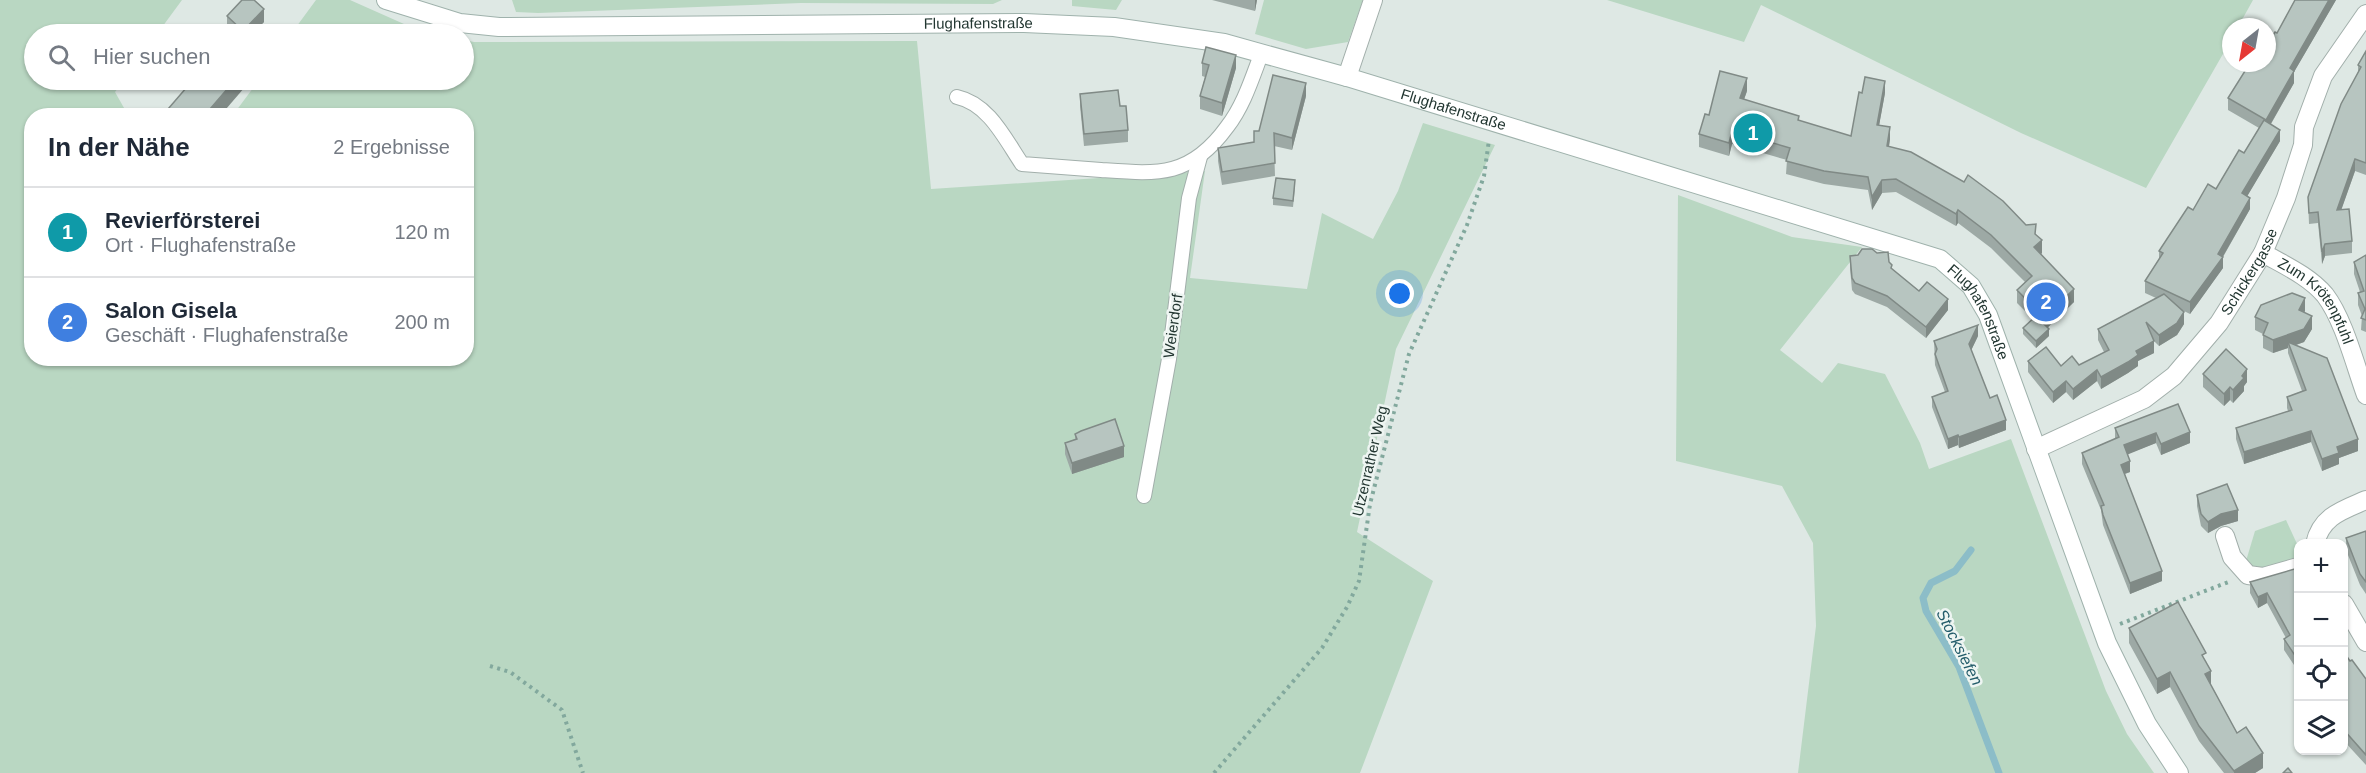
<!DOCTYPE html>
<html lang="de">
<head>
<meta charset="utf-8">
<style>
  body { margin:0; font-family:Helvetica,sans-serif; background:#f6f6f7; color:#1f2937 }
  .controls { position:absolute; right:18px; bottom:18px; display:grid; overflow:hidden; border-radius:12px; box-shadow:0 2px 4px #0004 }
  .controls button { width:54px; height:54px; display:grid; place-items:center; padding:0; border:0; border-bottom:2px solid #e0e1e3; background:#fff; color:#1f2937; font:30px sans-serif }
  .compass { position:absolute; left:2222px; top:18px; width:54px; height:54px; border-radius:50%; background:#fff; box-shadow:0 2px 4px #0004; rotate:211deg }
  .you { position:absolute; left:1400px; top:294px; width:21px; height:21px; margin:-15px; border:4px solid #fff; border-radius:50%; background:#1a73e8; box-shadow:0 0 0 9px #1a73e833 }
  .badge { display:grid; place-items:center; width:39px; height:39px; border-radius:50%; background:#77534b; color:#fff; font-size:20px; font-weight:700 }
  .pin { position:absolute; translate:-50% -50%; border:3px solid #fff; box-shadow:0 2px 6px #0006 }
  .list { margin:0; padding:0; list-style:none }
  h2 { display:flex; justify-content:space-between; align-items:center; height:78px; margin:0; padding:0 24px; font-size:26px }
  h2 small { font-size:20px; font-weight:400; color:#747a83 }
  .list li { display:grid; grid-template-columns:39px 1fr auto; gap:18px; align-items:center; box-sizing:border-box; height:90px; padding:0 24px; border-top:2px solid #e0e1e3 }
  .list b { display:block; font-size:22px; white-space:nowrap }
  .list p { margin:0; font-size:20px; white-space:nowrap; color:#747a83 }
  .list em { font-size:20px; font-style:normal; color:#747a83 }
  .icon { flex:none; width:33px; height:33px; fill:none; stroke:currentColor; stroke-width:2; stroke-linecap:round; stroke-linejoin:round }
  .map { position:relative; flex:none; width:2366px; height:773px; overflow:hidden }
  .search { position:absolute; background:#fff; box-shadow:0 2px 4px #0004; left:24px; top:24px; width:450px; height:66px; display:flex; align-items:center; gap:15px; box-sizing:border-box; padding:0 21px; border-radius:33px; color:#747a83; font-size:22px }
  .panel { position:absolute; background:#fff; box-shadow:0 2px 4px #0004; left:24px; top:108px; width:450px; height:258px; border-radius:24px }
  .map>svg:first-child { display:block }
</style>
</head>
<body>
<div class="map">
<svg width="2366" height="773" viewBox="0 0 2366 773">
  <rect width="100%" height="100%" fill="#dee8e4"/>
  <!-- green -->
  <g fill="#b9d7c2">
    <path d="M0,0H182L157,34H34V80H124L115,92L128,115L32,116V358H466V116L233,115L259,80H464V40L474,42L917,41L931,189L1205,171L1190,278L1307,289L1322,213L1373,239L1398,191L1423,123L1495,145L1396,349L1357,532L1433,581L1360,773H0Z"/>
    <path d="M316,0H350L413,28L441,34H291Z"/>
    <path d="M512,0H1002L993,4L801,3L538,13L516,12Z"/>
    <path d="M1072,0H1122L1116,10L1072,6Z"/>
    <path d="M1264,0H1363L1348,42L1306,49L1255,34Z"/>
    <path d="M1607,0H2253L2238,27H2231V40L2146,188L2021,133L1761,5L1744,42Z"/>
    <path d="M1678,195L1792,237L1862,247L1780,350L1822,383L1838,363L1885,374L1920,443L1929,469L2011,439L2106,691L2127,734L2154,773H1798L1816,626L1813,543L1782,486L1676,461Z"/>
    <path d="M2286,520L2298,546V562L2256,573L2246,561L2255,531Z"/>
  </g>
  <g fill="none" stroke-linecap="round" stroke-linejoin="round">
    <!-- stream -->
    <path stroke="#8cbdc8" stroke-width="7" d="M1971,550L1955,571L1931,583L1923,598L1926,611L1959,667L1999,773"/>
    <!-- lane casing -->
    <g stroke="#a2afab" stroke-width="16">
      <g id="lane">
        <path d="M957,97C989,104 1005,139 1022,164C1048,166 1074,168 1101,170C1157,174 1190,178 1227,127C1244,105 1252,78 1262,52"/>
        <path d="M1144,496L1169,359L1189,198L1200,157"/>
      </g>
    </g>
    <!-- street casing -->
    <g stroke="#a2afab" stroke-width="20">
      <g id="street">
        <path d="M1347,77L1373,0"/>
        <path id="s1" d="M2263,253C2284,265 2309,276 2325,295C2344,320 2355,365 2366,395"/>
        <path id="s2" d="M2036,449L2144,399L2174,376L2219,323L2263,253L2286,198L2303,145L2304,127L2323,76L2366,14"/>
        <path d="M2225,536L2232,557L2248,575L2263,577L2298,567"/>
        <path d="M2315,544C2321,516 2343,510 2366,500"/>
        <path d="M2344,604L2366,642"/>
      </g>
    </g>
    <!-- secondary casing -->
    <g stroke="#9fb2ac" stroke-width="20">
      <g id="secondary">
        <path id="s3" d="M386,0L460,23L499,27L1024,23L1114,27L1224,43L1347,77L1940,259L1971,286L1988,315L2107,643L2147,724L2179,773"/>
      </g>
    </g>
    <!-- path -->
    <g stroke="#82a89d" stroke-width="4" stroke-dasharray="3 4.5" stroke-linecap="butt">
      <path d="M2120,624L2231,581"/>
      <path d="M490,666L510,672L562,710L583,773"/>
      <path d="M1214,773L1322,648L1347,607L1359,581L1370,504L1409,354L1467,225L1484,176L1489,140"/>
    </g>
    <!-- lane -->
    <use href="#lane" stroke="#fff" stroke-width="14"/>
    <!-- street -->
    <use href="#street" stroke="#fff" stroke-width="18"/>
    <!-- secondary -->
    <use href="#secondary" stroke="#fff" stroke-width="18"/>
  </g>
  <!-- wall -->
  <g fill="#9da9a5">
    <path d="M1212,0H1257L1255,11Z"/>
    <path d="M2295,0H2336L2294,72V83L2271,124L2280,141L2247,196L2250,209L2223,257V268L2190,314L2182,310L2184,324L2177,335L2159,346L2153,340L2154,353L2138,361V366L2128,373L2101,389L2097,381L2073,400L2066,392L2053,403L2028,372V361L2061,366L2079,365L2104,352L2098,340V329L2156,298L2145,293V281L2159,259V251L2193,210L2216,189L2244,153L2259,128L2228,110V98L2269,42L2277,33Z"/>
    <path d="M227,16L264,22L252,34H232L227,29Z"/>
    <path d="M2366,51V175L2355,171L2341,210L2352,241V253L2325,256L2322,264L2318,223L2309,224L2308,197L2358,73V65Z"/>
    <path d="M1202,63L1236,68L1222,116L1200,109V96L1205,77L1202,76Z"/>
    <path d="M1747,91L1744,99L1799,121L1851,136L1885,93L1879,125L1890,139L1889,146L2036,234L2042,253L2041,254L2074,302L2047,328L2049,336L2036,348L2023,334V328L2033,319L2017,303V290L2025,282L1991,248L1958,223L1956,226L1896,192L1882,193L1872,210L1868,190L1824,184L1786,174L1787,160L1732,144L1729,156L1699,147V134L1709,115Z"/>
    <path d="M1080,94L1120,106L1128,130V142L1084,146L1080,106Z"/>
    <path d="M1306,96L1292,150L1274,146L1275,176L1222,185L1218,161V148L1254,142L1259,131Z"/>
    <path d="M1295,187L1293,207L1273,205V198Z"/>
    <path d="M1858,255L1889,262L1892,269L1919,291L1948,310L1926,338L1887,307L1855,294L1852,290L1850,268V256Z"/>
    <path d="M2366,255V332L2361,330L2362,316L2358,305V293L2360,292L2354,274V262Z"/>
    <path d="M2305,311L2304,312L2312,329L2304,342L2296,345L2358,451L2339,458V464L2322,471L2311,442L2244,464L2236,439V428L2288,411L2287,408V397L2302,391L2288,353V348L2273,353L2263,348V334L2255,330V317Z"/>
    <path d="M1978,336L1971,350L1990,398L2006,430L1959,448L1958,445L1948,449L1932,407V397L1945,392L1935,365L1934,341Z"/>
    <path d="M2203,374L2247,382L2244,386V391L2233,403L2230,400L2224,406L2203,387Z"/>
    <path d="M2178,404L2190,443L2161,455L2156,443L2127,454L2130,472L2125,474L2162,581L2130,594L2103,525L2101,510L2082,464V453L2115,439V428Z"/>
    <path d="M1075,434L1124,457L1072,474L1065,454V443L1075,439Z"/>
    <path d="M2197,495L2238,521L2221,526L2208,533L2201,526L2197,506Z"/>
    <path d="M2366,531V594L2360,585L2346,550V538Z"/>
    <path d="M2298,568V671L2284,650V639L2286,638L2267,603L2258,608L2250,593V582Z"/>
    <path d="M2129,628L2206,661L2211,685L2237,733L2263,768L2255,773H2224L2199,741L2170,687L2157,694L2129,643Z"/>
    <path d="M2343,651L2350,661L2366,679V765L2343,740Z"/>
  </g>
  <!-- shaded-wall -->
  <g fill="#808a86">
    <path d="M1255,0H1257L1255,11Z"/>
    <path d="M2329,0H2336L2294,72V83L2266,132V120L2290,68Z"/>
    <path d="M264,9V22L252,34H243V31Z"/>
    <path d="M1236,55V68L1222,116V103Z"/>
    <path d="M1747,78V91L1740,111V98Z"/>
    <path d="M235,80H251L220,116H204Z"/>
    <path d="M1885,81V93L1877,137V125Z"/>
    <path d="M1306,83V96L1292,150V138Z"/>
    <path d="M1890,127V139L1887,159V146Z"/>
    <path d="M2280,130V141L2242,205V193Z"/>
    <path d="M1732,131V144L1729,156V143Z"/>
    <path d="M2355,159V171L2337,222V210Z"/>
    <path d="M1882,180V193L1872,210V197Z"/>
    <path d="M2250,198V209L2222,258L2223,257V268L2190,314V302Z"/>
    <path d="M1958,210V223L1956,226V214Z"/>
    <path d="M2042,240V253L2034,260V247Z"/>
    <path d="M2325,244V256L2322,264V252Z"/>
    <path d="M2074,289V302L2044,331V318Z"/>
    <path d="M2305,298V311L2299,323V310Z"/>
    <path d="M1948,299V310L1926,338V327Z"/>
    <path d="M2184,312V324L2177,335L2159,346V335Z"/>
    <path d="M2312,316V329L2304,342L2290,347L2288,342V348L2273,353V340Z"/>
    <path d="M1978,325V336L1969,355V344Z"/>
    <path d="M2049,329V336L2036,348V341Z"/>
    <path d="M2154,341V353L2138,361V366L2128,373L2101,389V377L2136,351Z"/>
    <path d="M2247,369V382L2244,386V391L2233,403V390L2242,376Z"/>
    <path d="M2097,370V381L2073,400V389Z"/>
    <path d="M2066,381V392L2053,403V392Z"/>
    <path d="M2230,387V400L2224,406V394Z"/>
    <path d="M2006,420V430L1959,448V437Z"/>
    <path d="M2311,431V442L2244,464V452Z"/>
    <path d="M2190,432V443L2161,455V444Z"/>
    <path d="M2156,433V443L2124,456V445Z"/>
    <path d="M1958,435V445L1948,449V439Z"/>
    <path d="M2358,439V451L2339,458V464L2322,471V459L2337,447Z"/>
    <path d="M1124,446V457L1072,474V463Z"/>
    <path d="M2130,461V472L2121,475V465Z"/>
    <path d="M2238,510V521L2221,526L2208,533V522L2221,514Z"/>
    <path d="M2162,571V581L2130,594V583Z"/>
    <path d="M2267,593V603L2258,608V597Z"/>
    <path d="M2211,671V686L2205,674Z"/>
    <path d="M2170,672V687L2157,694V679Z"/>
    <path d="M2263,753V768L2255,773H2234V771Z"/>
  </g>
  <!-- building -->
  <g fill="#b7c5c0" stroke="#808a86" stroke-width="1.5">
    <path d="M242,0H254L264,9L243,31L227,16Z"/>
    <path d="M2295,0H2329L2290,68L2294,71L2266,120L2228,98L2250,63H2267V41L2269,42L2275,32L2277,33Z"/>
    <path d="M244,30L249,34H240Z"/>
    <path d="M1206,47L1236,55L1222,103L1200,96L1209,65L1202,63Z"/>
    <path d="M2366,51V163L2355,159L2337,210L2349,209L2352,241L2325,244L2322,252L2318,212L2309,213L2308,197L2341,104L2361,67L2358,65Z"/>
    <path d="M1720,71L1747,78L1740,98L1799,116L1798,120L1851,136L1859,92L1862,93L1865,77L1885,81L1877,125L1890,127L1887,146L1911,152L1964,182L1968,175L2003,201L2026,225L2036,224L2035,234L2042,240L2034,247L2074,289L2044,318L2017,290L2032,276L1991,235L1958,210L1956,214L1896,179L1882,180L1872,197L1868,177L1824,171L1786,161L1790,148L1732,131L1729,143L1699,134L1705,114L1709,115Z"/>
    <path d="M1273,75L1306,83L1292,138L1274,133L1275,163L1222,172L1218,148L1254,142V131H1259Z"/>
    <path d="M193,80H235L204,116H162Z"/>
    <path d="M1118,90L1120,106H1126L1128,130L1084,134L1080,94Z"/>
    <path d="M2264,120L2280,130L2242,193L2250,198L2218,254L2223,257L2190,302L2145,281L2163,253L2159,251L2188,207L2193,210L2208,184L2216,189L2239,150L2244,153Z"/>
    <path d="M1276,178L1295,180L1293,201L1273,198Z"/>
    <path d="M1862,249H1872L1877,253L1888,252L1889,262L1892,265L1891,268L1919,291L1927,282L1948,299L1926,327L1887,296L1855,283L1852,278L1850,256L1858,255Z"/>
    <path d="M2366,255V320L2361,318L2365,309L2358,293L2364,291L2354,262Z"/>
    <path d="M2292,293L2305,298L2299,310L2312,316L2304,329L2273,340L2263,335L2268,323L2255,317L2261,305Z"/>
    <path d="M2164,294L2184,312L2177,323L2159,335L2146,322L2154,341L2136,351L2138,355L2128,362L2101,377L2097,370L2073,389L2066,381L2053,392L2028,361L2046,347L2061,366L2072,356L2079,365L2109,350L2098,329Z"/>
    <path d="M2036,316L2049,329L2036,341L2023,328Z"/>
    <path d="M1978,325L1969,344L1990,398L1997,395L2006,420L1959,437L1958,435L1948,439L1932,397L1948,391L1935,354L1937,349L1934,341Z"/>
    <path d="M2288,342L2327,358L2358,439L2337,447L2339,453L2322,459L2311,431L2244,452L2236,428L2292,410L2287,397L2306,390Z"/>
    <path d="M2226,349L2247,369L2242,376L2244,378L2233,390L2230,387L2224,394L2203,374Z"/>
    <path d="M2178,404L2190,432L2161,444L2156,433L2124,445L2130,461L2121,465L2162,571L2130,583L2103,515L2101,506L2104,505L2082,453L2119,437L2115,428Z"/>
    <path d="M1115,419L1124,446L1072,463L1065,443L1077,439L1075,434L1081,431Z"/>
    <path d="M2227,484L2238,510L2221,514L2208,522L2201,514L2197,495Z"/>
    <path d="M2366,531V582L2360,574L2346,538Z"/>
    <path d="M2298,568V660L2284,639L2290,635L2267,593L2258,597L2250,582Z"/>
    <path d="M2178,602L2206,653L2202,655L2211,671L2205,674L2237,733L2246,727L2263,753L2234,771L2199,726L2170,672L2157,679L2129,628Z"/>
    <path d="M2343,651L2350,661L2352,660L2366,679V755L2343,729Z"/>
    <path d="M2288,768L2292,773H2283Z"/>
  </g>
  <g text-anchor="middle" stroke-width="5" stroke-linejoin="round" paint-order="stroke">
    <!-- street labels -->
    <g font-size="15" fill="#223631" stroke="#eef5f2">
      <text dy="5" stroke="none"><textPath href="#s3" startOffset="596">Flughafenstraße</textPath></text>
      <text dy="5" stroke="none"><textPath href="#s3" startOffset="1082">Flughafenstraße</textPath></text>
      <text dy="5" stroke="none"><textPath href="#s2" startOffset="286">Schickergasse</textPath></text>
      <text dy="5" stroke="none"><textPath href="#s1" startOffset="74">Zum Krötenpfuhl</textPath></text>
      <text dy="5" stroke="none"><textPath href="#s3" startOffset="1658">Flughafenstraße</textPath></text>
      <text transform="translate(1173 326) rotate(-82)" y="5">Weierdorf</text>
      <text transform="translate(1370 461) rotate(-77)" y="5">Utzenrather Weg</text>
    </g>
    <!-- water labels -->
    <g font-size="16" font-style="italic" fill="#235c6a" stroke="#eef5f2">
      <text transform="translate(1960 647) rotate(63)" y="6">Stocksiefen</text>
    </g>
  </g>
</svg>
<div class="controls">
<button>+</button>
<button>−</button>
<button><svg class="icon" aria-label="locate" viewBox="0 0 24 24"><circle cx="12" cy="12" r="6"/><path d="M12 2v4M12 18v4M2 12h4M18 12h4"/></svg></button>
<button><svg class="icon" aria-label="layers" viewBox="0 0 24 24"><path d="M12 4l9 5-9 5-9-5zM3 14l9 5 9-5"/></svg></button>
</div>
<svg class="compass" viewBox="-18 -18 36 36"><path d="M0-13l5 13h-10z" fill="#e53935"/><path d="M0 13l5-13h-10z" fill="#747a83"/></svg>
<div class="you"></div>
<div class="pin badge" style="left:1753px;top:133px;background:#0f9aa8">1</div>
<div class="pin badge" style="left:2046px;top:302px;background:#3f7fe0">2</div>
<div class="search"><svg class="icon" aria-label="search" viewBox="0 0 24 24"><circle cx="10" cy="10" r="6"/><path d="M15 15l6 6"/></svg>Hier suchen</div>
<section class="panel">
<h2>In der Nähe<small>2 Ergebnisse</small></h2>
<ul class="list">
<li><span class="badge" style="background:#0f9aa8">1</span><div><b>Revierförsterei</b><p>Ort · Flughafenstraße</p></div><em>120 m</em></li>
<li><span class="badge" style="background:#3f7fe0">2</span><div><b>Salon Gisela</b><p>Geschäft · Flughafenstraße</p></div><em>200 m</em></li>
</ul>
</section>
</div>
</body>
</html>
